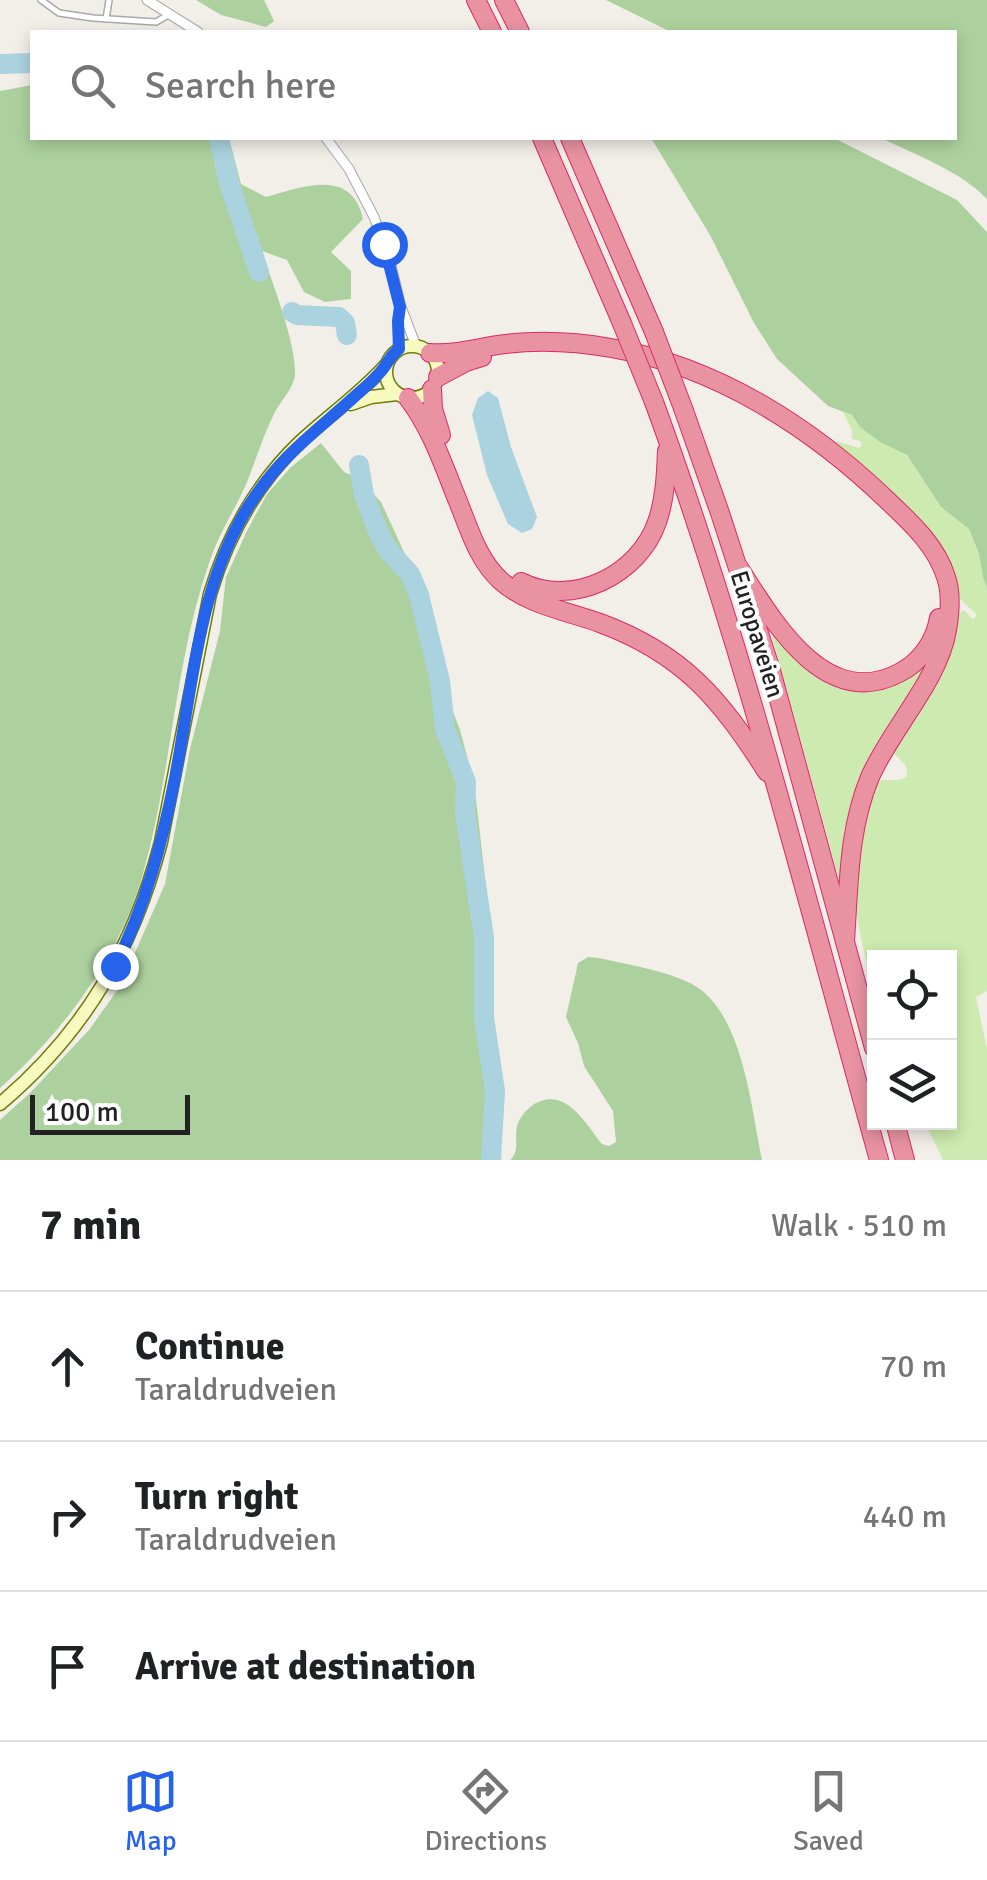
<!DOCTYPE html>
<html lang="en">
<head>
<meta charset="utf-8">
<style>
  body { margin:0; font-family:Signika,sans-serif; background:#f6f6f6; color:#202124 }
  .controls { position:absolute; right:30px; bottom:30px; display:grid; overflow:hidden; border-radius:0px; box-shadow:0 5px 15px #0003 }
  .controls button { width:90px; height:90px; display:grid; place-items:center; padding:0; border:0; border-bottom:2px solid #e0e0e0; background:#fff; color:#202124; font:50px sans-serif }
  .scale { position:absolute; left:30px; bottom:25px; width:160px; box-sizing:border-box; padding-left:10px; border:5px solid #222; border-top:0; font-size:28px; line-height:35px; white-space:nowrap; color:#222; -webkit-text-stroke:8px #fff; paint-order:stroke }
  .stop { position:absolute; width:30px; height:30px; margin:-22px; border:8px solid #2563eb; border-radius:50%; background:#fff }
  .stop.end { background:#2563eb; border-color:#fff; box-shadow:0 2px 10px #0008 }
  .list { margin:0; padding:0; list-style:none }
  h2 { display:flex; justify-content:space-between; align-items:center; height:130px; margin:0; padding:0 40px; font-size:42px }
  h2 small { font-size:32px; font-weight:400; color:#757577 }
  .list li { display:grid; grid-template-columns:65px 1fr auto; gap:30px; align-items:center; box-sizing:border-box; height:150px; padding:0 40px; border-top:2px solid #e0e0e0 }
  .list b { display:block; font-size:38px; white-space:nowrap }
  .list p { margin:0; font-size:32px; white-space:nowrap; color:#757577 }
  .list em { font-size:32px; font-style:normal; color:#757577 }
  .icon { flex:none; width:55px; height:55px; fill:none; stroke:currentColor; stroke-width:2; stroke-linecap:round; stroke-linejoin:round }
  .map { position:relative; flex:none; width:987px; height:1160px; overflow:hidden }
  .search { position:absolute; background:#fff; box-shadow:0 5px 15px #0003; left:30px; right:30px; top:30px; height:110px; display:flex; align-items:center; gap:25px; box-sizing:border-box; padding:0 35px; border-radius:0px; color:#757577; font-size:38px }
  .sheet { height:580px; background:#fff }
  nav { display:flex; justify-content:space-around; align-items:center; box-sizing:border-box; height:140px; border-top:2px solid #e0e0e0; background:#fff; font-size:28px; color:#757577 }
  nav a { display:grid; justify-items:center; gap:5px }
  nav .on { color:#2563eb }
  .map>svg:first-child { display:block }
</style>
</head>
<body>
<div class="map">
<svg width="987" height="1160" viewBox="0 0 987 1160">
  <rect width="100%" height="100%" fill="#f2efe9"/>
  <!-- grass -->
  <g fill="#cdebb0">
    <path d="M843,412L852,415L860,427L881,442L907,455L941,507L969,529L979,554L983,578L987,588V991L976,997L987,1049V1160H943L925,1123L950,1122V958H874V992C863,948 848,897 857,851C862,828 870,805 876,782C886,777 897,784 907,776L906,766L892,751L956,625L958,614L964,610L973,619L977,615L960,599L951,569L830,445L836,441L859,448L862,445L860,441L852,439V431Z"/>
    <path d="M768,622L859,686L938,646L894,724L840,883Z"/>
  </g>
  <!-- forest -->
  <g fill="#add19e">
    <path d="M196,0H264L274,21L266,27L221,15Z"/>
    <path d="M606,0H987V199C960,171 916,155 881,138H954V32H671Z"/>
    <path d="M32,85V138H229L241,184L266,197C302,187 352,167 363,219L331,252L351,271V299L325,302L304,292L287,260L262,251C272,283 296,342 295,374C294,389 280,401 274,414C264,434 257,456 249,477C239,503 223,526 213,552C174,657 173,770 142,877C118,959 63,1032 0,1088V91Z"/>
    <path d="M651,138H834L957,200L987,232V588L983,578L979,554L969,529L941,507L907,455L880,442L860,427L852,415L828,406L777,359L754,323L710,235Z"/>
    <path d="M321,443L344,472L360,479L381,502L417,580L435,635L447,696L460,730L474,782L487,895L489,982L496,1087V1160H0V1120L30,1093L89,1030L121,985L165,884L190,749L220,631L226,577L247,531L267,494L290,468Z"/>
    <path d="M588,957L599,958C629,965 663,970 690,983C743,1009 751,1108 762,1160H510C521,1150 513,1136 518,1123C522,1114 532,1103 541,1101C569,1091 587,1126 602,1144L609,1146L616,1142L613,1111L584,1066L578,1043L566,1017L578,963Z"/>
  </g>
  <!-- water -->
  <path fill="#aad3df" d="M488,391L498,398L511,447L537,517L532,529L522,533L508,524L487,475L472,415L478,398Z"/>
  <g fill="none" stroke-linecap="round" stroke-linejoin="round">
    <!-- river -->
    <g stroke="#aad3df" stroke-width="20">
      <path d="M0,64L32,63"/>
      <path d="M219,138L229,183L259,272"/>
      <path d="M292,312L297,315L339,317L345,323L347,335"/>
      <path d="M359,465L364,495L380,536L389,551L410,574L419,595L440,681L445,729L466,782L465,813L484,937V1018L495,1091L491,1160"/>
    </g>
    <!-- service casing -->
    <g stroke="#a9a9a9" stroke-width="8">
      <g id="service">
        <path d="M41,0L59,13L93,18L156,22L170,14"/>
        <path d="M106,19L109,0"/>
      </g>
    </g>
    <!-- minor casing -->
    <g stroke="#a9a9a9" stroke-width="11">
      <g id="minor">
        <path d="M147,0L198,32"/>
        <path d="M326,138L349,169L374,217L389,257L401,307L416,346"/>
        <path d="M399,349L398,321L401,307"/>
      </g>
    </g>
    <!-- secondary casing -->
    <g stroke="#707d05" stroke-width="15">
      <g id="secondary">
        <circle cx="412" cy="372" r="26"/>
        <path d="M351,404L371,397L397,394"/>
        <path d="M0,1104C85,1032 133,949 161,842L210,594C227,537 256,484 300,442C328,416 360,394 386,365"/>
      </g>
    </g>
    <!-- motorway casing -->
    <g stroke="#dc2a67" stroke-width="20">
      <g id="motorway">
        <path d="M476,0L492,32"/>
        <path d="M504,0L520,32"/>
        <path d="M542,138L621,321"/>
        <path d="M570,138L654,332"/>
        <path d="M430,353C456,355 480,347 505,344C540,340 577,342 611,348C716,366 811,427 887,500C910,522 936,545 946,577C952,594 950,613 947,630C939,680 891,729 870,777C848,830 849,885 845,941"/>
        <path d="M438,377L466,362L482,357"/>
        <path d="M432,389L433,409L441,435"/>
        <path d="M408,398C433,431 445,470 461,509C471,535 480,562 501,581C528,605 567,611 600,623C684,654 720,699 767,772"/>
        <path d="M654,402C745,650 808,906 879,1160"/>
        <path d="M683,408L720,513L770,667L874,1048"/>
        <path d="M739,568C772,619 824,712 899,673C921,662 935,641 939,618"/>
        <path d="M521,582C572,608 639,575 657,522C665,500 666,475 667,451"/>
        <path d="M895,1122L905,1160"/>
      </g>
    </g>
    <!-- service -->
    <use href="#service" stroke="#fff" stroke-width="5"/>
    <!-- minor -->
    <use href="#minor" stroke="#fff" stroke-width="9"/>
    <!-- secondary -->
    <use href="#secondary" stroke="#f7fabf" stroke-width="12"/>
    <!-- motorway -->
    <use href="#motorway" stroke="#e892a2" stroke-width="18"/>
    <!-- motorway-bridge casing -->
    <g stroke="#dc2a67" stroke-width="20" stroke-linecap="butt">
      <g id="motorway-bridge">
        <path d="M621,321L654,402"/>
        <path d="M654,332L683,408"/>
      </g>
    </g>
    <!-- motorway-bridge -->
    <use href="#motorway-bridge" stroke="#e892a2" stroke-width="18"/>
  </g>
  <g fill="none" stroke-linecap="round" stroke-linejoin="round">
    <!-- route -->
    <path stroke="#2563eb" stroke-width="12" d="M115,966C145,907 162,844 175,778C193,685 198,583 252,501C282,455 313,434 353,398C363,389 377,378 385,366C390,359 392,354 399,349L398,321L400,307L384,244"/>
  </g>
  <g text-anchor="middle" stroke-width="8" stroke-linejoin="round" paint-order="stroke">
    <!-- street labels -->
    <g font-size="25" fill="#222" stroke="#fff">
      <text transform="translate(758 634) rotate(73)" y="9">Europaveien</text>
    </g>
  </g>
</svg>
<div class="controls">
<button><svg class="icon" aria-label="locate" viewBox="0 0 24 24"><circle cx="12" cy="12" r="6"/><path d="M12 2v4M12 18v4M2 12h4M18 12h4"/></svg></button>
<button><svg class="icon" aria-label="layers" viewBox="0 0 24 24"><path d="M12 4l9 5-9 5-9-5zM3 14l9 5 9-5"/></svg></button>
</div>
<div class="scale">100 m</div>
<div class="stop" style="left:384px;top:244px"></div>
<div class="stop end" style="left:115px;top:966px"></div>
<div class="search"><svg class="icon" aria-label="search" viewBox="0 0 24 24"><circle cx="10" cy="10" r="6"/><path d="M15 15l6 6"/></svg>Search here</div>
</div>
<section class="sheet">
<h2>7 min<small>Walk · 510 m</small></h2>
<ul class="list">
<li><svg class="icon" aria-label="ahead" viewBox="0 0 24 24"><path d="M12 20V5M6 11l6-6 6 6"/></svg><div><b>Continue</b><p>Taraldrudveien</p></div><em>70 m</em></li>
<li><svg class="icon" aria-label="right" viewBox="0 0 24 24"><path d="M7 20v-9h11M14 6l5 5-5 5"/></svg><div><b>Turn right</b><p>Taraldrudveien</p></div><em>440 m</em></li>
<li><svg class="icon" aria-label="arrive" viewBox="0 0 24 24"><path d="M6 21V4h12l-3 4 3 4H6"/></svg><div><b>Arrive at destination</b></div></li>
</ul>
</section>
<nav>
<a class="on"><svg class="icon" aria-label="map" viewBox="0 0 24 24"><path d="M3 6l6-2 6 2 6-2v14l-6 2-6-2-6 2zM9 4v14M15 6v14"/></svg>Map</a>
<a><svg class="icon" aria-label="directions" viewBox="0 0 24 24"><path d="M12 3l9 9-9 9-9-9zM9 14v-3h6M13 9l2 2-2 2"/></svg>Directions</a>
<a><svg class="icon" aria-label="saved" viewBox="0 0 24 24"><path d="M7 4h10v16l-5-4-5 4z"/></svg>Saved</a>
</nav>
</body>
</html>
